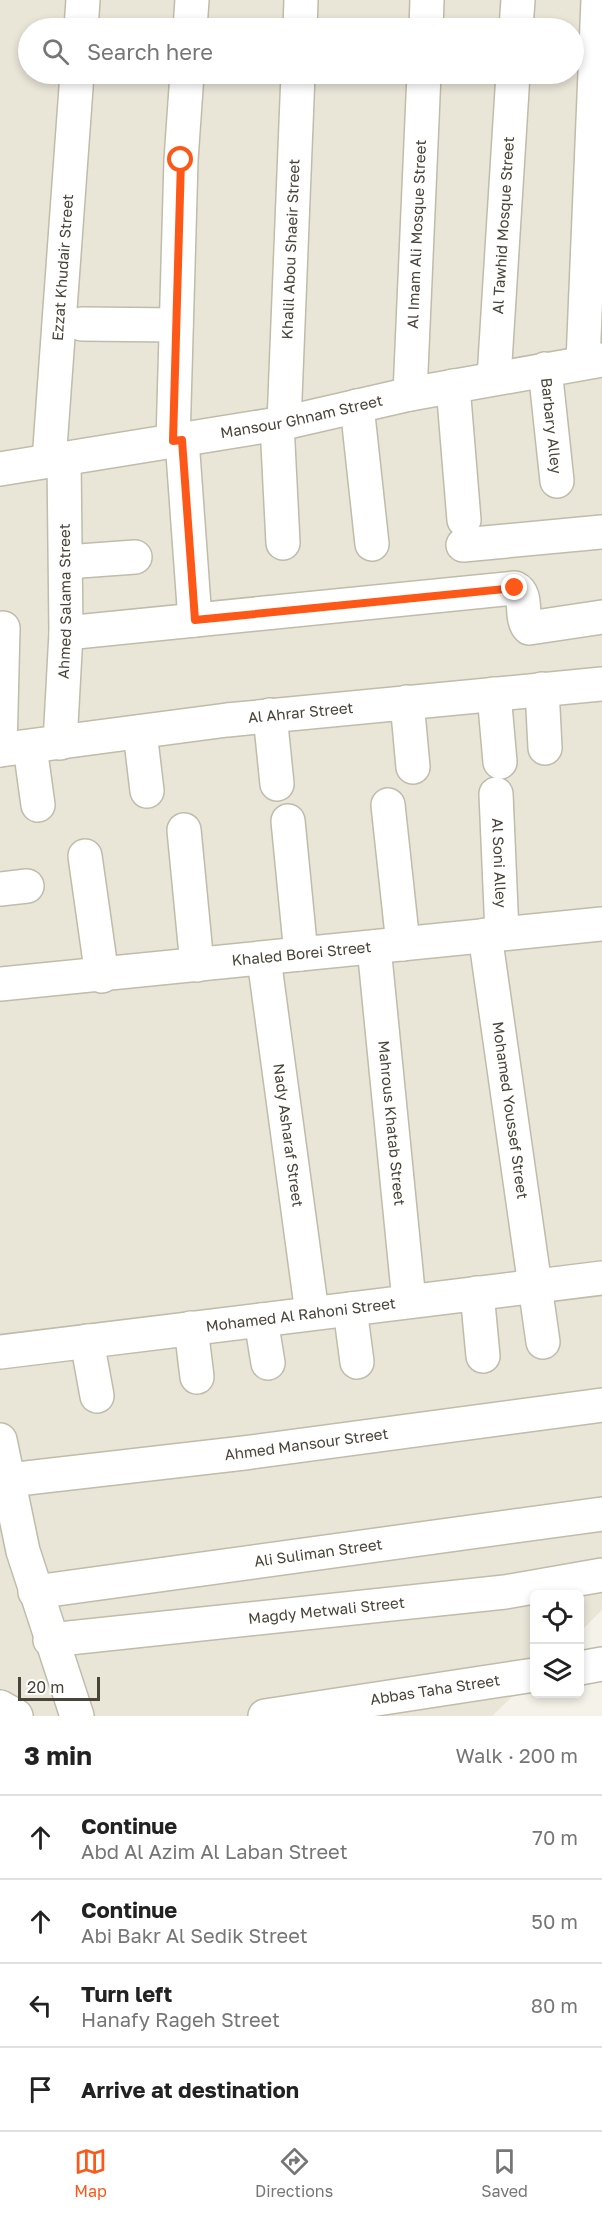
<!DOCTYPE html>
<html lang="en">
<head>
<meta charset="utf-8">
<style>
  body { margin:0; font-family:"Golos Text",sans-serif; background:#f2f2f2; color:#222 }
  .controls { position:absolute; right:18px; bottom:18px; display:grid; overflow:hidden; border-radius:9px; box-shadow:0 3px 9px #0003 }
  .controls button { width:54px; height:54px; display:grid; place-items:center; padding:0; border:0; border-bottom:2px solid #e0e0e0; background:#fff; color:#222; font:30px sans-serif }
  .scale { position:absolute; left:18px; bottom:15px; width:82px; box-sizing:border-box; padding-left:6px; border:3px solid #494437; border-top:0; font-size:16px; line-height:21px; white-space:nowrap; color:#494437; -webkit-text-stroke:4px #fff; paint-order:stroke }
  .stop { position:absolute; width:18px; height:18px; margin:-14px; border:4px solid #fd5818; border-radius:50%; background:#fff }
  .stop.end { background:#fd5818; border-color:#fff; box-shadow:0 2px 6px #0008 }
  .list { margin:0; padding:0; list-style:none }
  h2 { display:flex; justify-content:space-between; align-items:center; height:78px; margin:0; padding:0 24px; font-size:26px }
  h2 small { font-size:20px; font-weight:400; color:#767676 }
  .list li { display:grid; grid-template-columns:39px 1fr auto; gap:18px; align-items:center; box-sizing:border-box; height:84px; padding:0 24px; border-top:2px solid #e0e0e0 }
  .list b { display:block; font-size:22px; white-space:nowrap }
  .list p { margin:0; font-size:20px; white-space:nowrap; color:#767676 }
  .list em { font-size:20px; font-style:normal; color:#767676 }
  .icon { flex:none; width:33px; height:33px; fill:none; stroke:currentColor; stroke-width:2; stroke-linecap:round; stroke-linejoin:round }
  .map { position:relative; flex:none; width:602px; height:1716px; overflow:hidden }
  .search { position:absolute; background:#fff; box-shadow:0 3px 9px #0003; left:18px; right:18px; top:18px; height:66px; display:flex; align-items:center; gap:15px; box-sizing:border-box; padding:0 21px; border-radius:33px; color:#767676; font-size:22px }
  .sheet { height:414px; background:#fff }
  nav { display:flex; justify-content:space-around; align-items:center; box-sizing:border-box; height:84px; border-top:2px solid #e0e0e0; background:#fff; font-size:16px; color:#767676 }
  nav a { display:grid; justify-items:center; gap:3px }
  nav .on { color:#fd5818 }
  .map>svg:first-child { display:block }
</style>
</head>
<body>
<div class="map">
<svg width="602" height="1716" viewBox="0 0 602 1716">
  <rect width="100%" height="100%" fill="#f5f3e9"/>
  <!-- residential -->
  <path fill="#e9e5d7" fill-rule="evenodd" d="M0,0H602V1610L580,1632V1594H534V1675L492,1716H0ZM28,28H574V74H28Z"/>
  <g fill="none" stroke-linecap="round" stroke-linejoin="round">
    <!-- minor casing -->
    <g stroke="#c0bcab" stroke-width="36">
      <g id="minor">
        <path d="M81,28L83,0"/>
        <path d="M190,28L192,0"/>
        <path d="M300,28L301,0"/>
        <path d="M426,28L427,0"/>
        <path d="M516,28L518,0"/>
        <path d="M82,324L176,325"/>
        <path d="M583,362L598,0"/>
        <path id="s1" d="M545,369L557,481"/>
        <path id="s2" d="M494,378L513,74"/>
        <path d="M453,386L464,520"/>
        <path id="s3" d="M410,394L424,74"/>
        <path d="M357,406L372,544"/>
        <path id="s4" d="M284,423L298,74"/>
        <path d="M277,424L283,543"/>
        <path d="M182,440L195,620"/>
        <path d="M173,441L181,160L187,74"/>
        <path id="s5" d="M49,461L77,74"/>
        <path id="s6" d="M0,469L284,423L410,394L602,360"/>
        <path d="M463,545L602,532"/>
        <path d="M66,562L135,557"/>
        <path d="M66,633L515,588C529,595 519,617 529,628L602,617"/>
        <path d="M542,689L545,748"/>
        <path d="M494,694L500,762"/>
        <path d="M407,702L413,767"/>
        <path d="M270,715L277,784"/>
        <path d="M140,732L147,791"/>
        <path id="s7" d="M60,743L66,633L64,459"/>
        <path d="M30,747L38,805"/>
        <path id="s8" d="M0,750L227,720L602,684"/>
        <path d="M0,750L3,628"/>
        <path id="s9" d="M496,794L502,933"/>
        <path d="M388,805L403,944"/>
        <path d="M288,821L301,954"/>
        <path d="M184,830L197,965"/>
        <path d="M85,856L102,976"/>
        <path d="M0,889L27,886"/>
        <path id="s10" d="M485,935L543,1342"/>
        <path id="s11" d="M374,947L409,1301"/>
        <path id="s12" d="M264,959L312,1313"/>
        <path id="s13" d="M0,984L602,924"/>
        <path d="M477,1293L483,1356"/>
        <path d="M350,1309L357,1362"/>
        <path d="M261,1320L268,1363"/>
        <path d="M191,1328L197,1377"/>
        <path d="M87,1341L97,1396"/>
        <path id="s14" d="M0,1352L602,1278"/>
        <path d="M0,1440L23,1551L77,1716"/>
        <path id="s15" d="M0,1477L9,1480L244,1453L602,1405"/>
        <path id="s16" d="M35,1592L602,1514"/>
        <path id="s17" d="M50,1640L505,1592L602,1575"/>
        <path d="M580,1668L602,1664"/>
        <path d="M0,1707L16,1716"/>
        <path id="s18" d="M265,1716L534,1675"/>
      </g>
    </g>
    <!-- minor -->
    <use href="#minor" stroke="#fff" stroke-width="33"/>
  </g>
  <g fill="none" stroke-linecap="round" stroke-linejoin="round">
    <!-- route -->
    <path stroke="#fd5818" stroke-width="8" d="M181,160L173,441L182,440L195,620L515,588"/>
  </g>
  <g text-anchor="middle" stroke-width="5" stroke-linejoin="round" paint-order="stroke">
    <!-- street labels -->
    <g font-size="15" fill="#494437" stroke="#fff">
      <text dy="5" stroke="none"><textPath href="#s2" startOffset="153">Al Tawhid Mosque Street</textPath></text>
      <text dy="5" stroke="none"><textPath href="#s3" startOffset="160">Al Imam Ali Mosque Street</textPath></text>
      <text dy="5" stroke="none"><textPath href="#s4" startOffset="174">Khalil Abou Shaeir Street</textPath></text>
      <text dy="5" stroke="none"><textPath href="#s5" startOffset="194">Ezzat Khudair Street</textPath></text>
      <text dy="5" stroke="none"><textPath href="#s6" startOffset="306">Mansour Ghnam Street</textPath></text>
      <text dy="5" stroke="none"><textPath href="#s1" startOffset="57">Barbary Alley</textPath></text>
      <text dy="5" stroke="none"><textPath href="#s7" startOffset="142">Ahmed Salama Street</textPath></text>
      <text dy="5" stroke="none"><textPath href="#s8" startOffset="303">Al Ahrar Street</textPath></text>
      <text dy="5" stroke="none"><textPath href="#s9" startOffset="69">Al Soni Alley</textPath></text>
      <text dy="5" stroke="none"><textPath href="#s13" startOffset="303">Khaled Borei Street</textPath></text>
      <text dy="5" stroke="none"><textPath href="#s10" startOffset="177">Mohamed Youssef Street</textPath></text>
      <text dy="5" stroke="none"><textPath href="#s11" startOffset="177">Mahrous Khatab Street</textPath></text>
      <text dy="5" stroke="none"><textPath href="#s12" startOffset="178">Nady Asharaf Street</textPath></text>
      <text dy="5" stroke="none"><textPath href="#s14" startOffset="303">Mohamed Al Rahoni Street</textPath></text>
      <text dy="5" stroke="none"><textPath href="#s15" startOffset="309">Ahmed Mansour Street</textPath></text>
      <text dy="5" stroke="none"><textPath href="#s16" startOffset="286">Ali Suliman Street</textPath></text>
      <text dy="5" stroke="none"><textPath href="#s17" startOffset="278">Magdy Metwali Street</textPath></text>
      <text dy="5" stroke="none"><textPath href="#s18" startOffset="172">Abbas Taha Street</textPath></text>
    </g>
  </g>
</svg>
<div class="controls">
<button><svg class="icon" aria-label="locate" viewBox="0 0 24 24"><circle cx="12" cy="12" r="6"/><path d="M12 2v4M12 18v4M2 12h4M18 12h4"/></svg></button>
<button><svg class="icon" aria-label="layers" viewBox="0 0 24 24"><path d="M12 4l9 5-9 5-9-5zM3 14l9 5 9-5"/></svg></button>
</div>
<div class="scale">20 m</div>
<div class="stop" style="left:181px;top:160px"></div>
<div class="stop end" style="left:515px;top:588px"></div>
<div class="search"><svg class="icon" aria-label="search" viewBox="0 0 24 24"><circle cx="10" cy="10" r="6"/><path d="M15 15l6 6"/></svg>Search here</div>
</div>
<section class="sheet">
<h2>3 min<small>Walk · 200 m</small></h2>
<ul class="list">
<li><svg class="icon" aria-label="ahead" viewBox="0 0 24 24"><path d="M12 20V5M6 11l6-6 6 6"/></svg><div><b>Continue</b><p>Abd Al Azim Al Laban Street</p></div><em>70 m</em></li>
<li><svg class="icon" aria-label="ahead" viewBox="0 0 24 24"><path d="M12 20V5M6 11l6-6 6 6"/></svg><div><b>Continue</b><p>Abi Bakr Al Sedik Street</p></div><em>50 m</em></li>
<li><svg class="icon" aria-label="left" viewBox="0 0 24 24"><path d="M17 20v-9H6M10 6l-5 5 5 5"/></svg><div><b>Turn left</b><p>Hanafy Rageh Street</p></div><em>80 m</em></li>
<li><svg class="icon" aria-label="arrive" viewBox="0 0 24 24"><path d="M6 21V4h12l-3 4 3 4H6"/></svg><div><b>Arrive at destination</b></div></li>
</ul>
</section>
<nav>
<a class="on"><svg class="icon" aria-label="map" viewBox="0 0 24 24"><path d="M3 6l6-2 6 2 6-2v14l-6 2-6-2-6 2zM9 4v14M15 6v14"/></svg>Map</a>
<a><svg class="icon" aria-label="directions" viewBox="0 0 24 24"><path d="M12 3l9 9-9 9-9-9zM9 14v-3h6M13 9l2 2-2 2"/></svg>Directions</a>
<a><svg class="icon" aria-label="saved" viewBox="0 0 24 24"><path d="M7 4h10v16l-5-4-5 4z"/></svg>Saved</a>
</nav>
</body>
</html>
